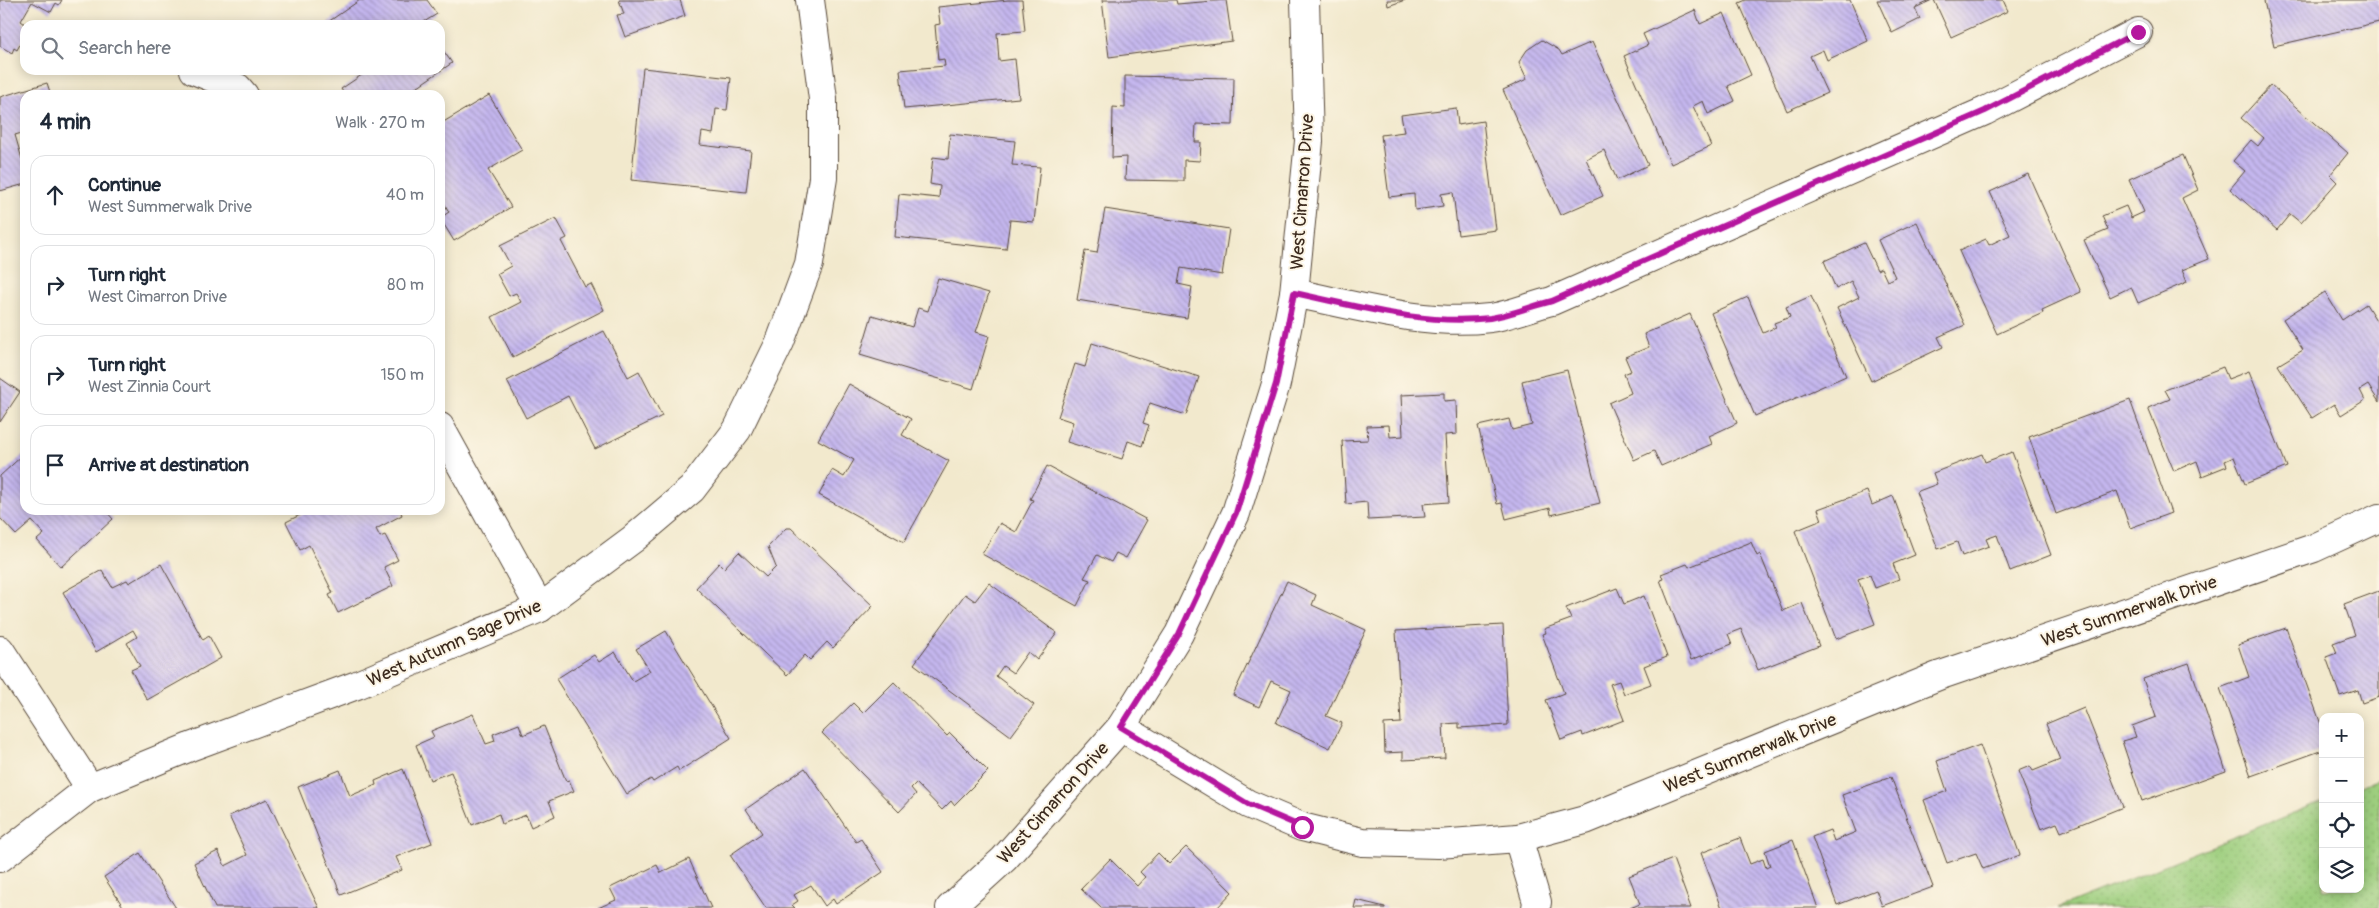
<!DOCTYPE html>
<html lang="en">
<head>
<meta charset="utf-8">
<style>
  body { margin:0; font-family:Pangolin,sans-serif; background:#f6f6f7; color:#1f2937 }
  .controls { position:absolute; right:15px; bottom:15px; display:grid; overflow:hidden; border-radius:10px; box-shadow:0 2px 12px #0003 }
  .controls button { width:45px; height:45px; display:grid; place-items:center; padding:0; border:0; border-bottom:1px solid #e0e1e3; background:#fff; color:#1f2937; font:25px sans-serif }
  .stop { position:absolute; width:15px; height:15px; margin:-11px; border:4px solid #b5179e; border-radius:50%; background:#fff }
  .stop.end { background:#b5179e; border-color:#fff; box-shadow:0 1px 5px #0008 }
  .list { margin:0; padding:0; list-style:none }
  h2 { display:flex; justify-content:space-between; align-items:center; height:65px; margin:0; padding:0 20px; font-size:21px }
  h2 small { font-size:16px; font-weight:400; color:#747a83 }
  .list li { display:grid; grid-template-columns:32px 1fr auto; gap:15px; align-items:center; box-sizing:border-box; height:80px; margin:0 10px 10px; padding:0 10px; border:1px solid #e0e1e3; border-radius:15px }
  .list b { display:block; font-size:19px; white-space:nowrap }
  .list p { margin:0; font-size:16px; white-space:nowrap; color:#747a83 }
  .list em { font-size:16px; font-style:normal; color:#747a83 }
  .icon { flex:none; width:28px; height:28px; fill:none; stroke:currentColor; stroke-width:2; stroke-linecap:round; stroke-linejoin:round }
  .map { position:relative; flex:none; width:2379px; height:908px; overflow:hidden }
  .search { position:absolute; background:#fff; box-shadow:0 2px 12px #0003; left:20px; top:20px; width:425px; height:55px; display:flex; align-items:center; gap:12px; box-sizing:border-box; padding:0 18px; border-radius:15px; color:#747a83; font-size:19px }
  .panel { position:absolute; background:#fff; box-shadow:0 2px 12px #0003; left:20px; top:90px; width:425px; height:425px; border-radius:15px }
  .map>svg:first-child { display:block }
</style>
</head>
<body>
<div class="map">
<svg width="2379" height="908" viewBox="0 0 2379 908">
  <defs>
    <pattern id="grass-dots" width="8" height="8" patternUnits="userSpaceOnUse" patternTransform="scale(1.25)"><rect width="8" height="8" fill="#9ecf7f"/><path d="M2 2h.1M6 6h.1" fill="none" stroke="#89b26d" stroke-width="1.8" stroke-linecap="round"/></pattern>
    <pattern id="building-back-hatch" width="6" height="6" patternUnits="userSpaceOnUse" patternTransform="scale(1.25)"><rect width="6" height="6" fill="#c5b7ef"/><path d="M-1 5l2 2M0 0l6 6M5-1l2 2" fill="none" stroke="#a195c1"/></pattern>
  </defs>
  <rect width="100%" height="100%" fill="#fcf5e5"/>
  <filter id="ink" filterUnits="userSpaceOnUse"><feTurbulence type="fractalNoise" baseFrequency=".02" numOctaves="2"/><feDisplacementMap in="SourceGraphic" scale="10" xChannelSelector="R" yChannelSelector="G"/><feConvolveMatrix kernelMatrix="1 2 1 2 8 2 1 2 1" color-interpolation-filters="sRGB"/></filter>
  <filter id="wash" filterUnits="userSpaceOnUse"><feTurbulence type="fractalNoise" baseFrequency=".0096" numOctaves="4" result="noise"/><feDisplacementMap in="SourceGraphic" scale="20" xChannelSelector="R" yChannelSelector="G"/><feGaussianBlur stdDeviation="1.12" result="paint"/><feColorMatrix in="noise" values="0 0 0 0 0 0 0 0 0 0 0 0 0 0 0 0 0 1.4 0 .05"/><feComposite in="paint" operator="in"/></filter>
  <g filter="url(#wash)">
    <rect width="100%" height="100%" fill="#f2e9cd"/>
    <!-- grass -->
    <path fill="url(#grass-dots)" stroke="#6c7c4e" d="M2379,779V908H2058L2323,801V889H2360V786Z"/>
    <g id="blocks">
      <!-- building -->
      <g fill="url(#building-back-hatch)">
        <path d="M0,0H62L59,5L56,3L51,12L32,2L21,21L25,24V35L17,50L14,48L12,53L0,46Z"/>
        <path d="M360,0H427L437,14L424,22L426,25H330L328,22Z"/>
        <path d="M619,0H680L685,16L625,37L617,15L624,14Z"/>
        <path d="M1008,0H1022L1025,31L997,33L999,61L1015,59L1019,98L904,109L900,70L945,66L944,59L938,60L935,25L940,24L938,7Z"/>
        <path d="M1102,0H1176L1177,4L1226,0L1232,41L1109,57Z"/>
        <path d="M1387,0H1405L1388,6Z"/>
        <path d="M1746,0H1850L1868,41L1827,60L1823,50L1810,56L1827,93L1787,111L1739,3Z"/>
        <path d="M1877,0H1932L1915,8L1920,19L1892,33Z"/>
        <path d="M1934,0H2003L2008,11L1951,37Z"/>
        <path d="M2267,0H2379V22L2274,46L2264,1Z"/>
        <path d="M1695,10L1700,24L1724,13L1751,75L1728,86L1735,101L1708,114L1703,101L1693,106L1711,146L1671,164L1624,56L1648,45L1643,34Z"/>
        <path d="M1542,40L1559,50L1562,55L1592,42L1648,165L1617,180L1604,150L1586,159L1603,196L1560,215L1503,90L1527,79L1519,62L1527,50Z"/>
        <path d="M440,46L452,63L405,95H345L341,89L369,70H440Z"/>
        <path d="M643,68L731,78L727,110L716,109L713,134L702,132L700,145L751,151L746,192L631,180Z"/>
        <path d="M1125,76L1234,78L1233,125L1196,124L1195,142H1201L1200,161L1184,160V181L1125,180L1126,157L1112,158L1113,107L1125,108Z"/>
        <path d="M47,83L51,95H25V132L15,135L22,159L25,158V184L0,191V97Z"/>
        <path d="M2271,85L2348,153L2330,175L2337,182L2301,223L2290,214L2277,230L2230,189L2245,171L2233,161L2251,140L2258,146L2264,138L2241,118Z"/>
        <path d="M489,95L522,150L488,170L511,207L454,241L440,218L449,212L440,196V124Z"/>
        <path d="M1456,108L1458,125L1483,121L1496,230L1458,235L1453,192L1441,194L1443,206L1415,210L1414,194L1389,197L1381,135L1404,132L1401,115Z"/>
        <path d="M950,134L1015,141L1012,165L1040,167L1034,222L1010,220L1006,249L895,237L899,194L939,198L940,186L930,184L933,157L948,159Z"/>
        <path d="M2183,155L2198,190L2182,198L2209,259L2182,270L2187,282L2138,303L2131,287L2110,297L2084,240L2108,230L2102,216L2126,206L2131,218L2144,212L2129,179Z"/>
        <path d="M2028,174L2081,292L2042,310L2043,313L1997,334L1959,251L1986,239L1989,245L2010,235L1990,192Z"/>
        <path d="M1105,209L1229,229L1222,275L1181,268L1178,284L1192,287L1187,318L1077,300L1085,251L1097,253Z"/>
        <path d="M556,218L567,238L561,241L585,287L591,284L604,310L513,357L492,317L521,302L516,293L509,296L497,274L511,266L500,246Z"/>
        <path d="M1917,222L1965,325L1938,337L1943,347L1871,381L1837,308L1859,297L1851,281L1836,289L1824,261L1864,243L1877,270L1881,268L1887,281L1895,277L1878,240Z"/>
        <path d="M938,278L989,293L976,332L989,336L973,389L860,355L872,315L912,327L918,308L928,311Z"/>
        <path d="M2325,292L2342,320L2366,304L2379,325V402L2368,385L2360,390L2365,400L2341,415L2334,404L2312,418L2278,365L2303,350L2283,319Z"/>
        <path d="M1811,296L1846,376L1755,416L1711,313L1748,297L1763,333L1776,327L1774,323L1790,317L1786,307Z"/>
        <path d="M1690,314L1737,423L1709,436L1712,444L1661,466L1654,451L1634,460L1609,403L1631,393L1624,374L1631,371L1625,357L1649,347L1644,334Z"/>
        <path d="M604,331L628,377L639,371L662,416L595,449L568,396L526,418L507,381Z"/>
        <path d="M1092,343L1199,377L1186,415L1150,403L1143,423L1149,425L1142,446L1128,441L1122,459L1067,442L1073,422L1058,417L1075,364L1085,367Z"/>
        <path d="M2223,367L2228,379L2249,371L2287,467L2245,484L2234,457L2225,461L2227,466L2202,476L2197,461L2174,471L2148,408L2170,399L2165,390Z"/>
        <path d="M1567,370L1600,503L1551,515L1550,508L1506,519L1502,503L1497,504L1478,426L1509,419L1512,430L1532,425L1522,381Z"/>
        <path d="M0,378L20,392L0,422Z"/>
        <path d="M849,384L911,419L902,435L949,461L904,542L819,495L832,470L844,477L854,460L818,440Z"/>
        <path d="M1444,393V401L1456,400L1457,434L1445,435L1449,502L1423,504L1425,517L1368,520L1367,502L1346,504L1342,441L1368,440L1367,426L1389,425L1390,437L1403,436L1401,395Z"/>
        <path d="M2130,400L2171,513L2130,528L2117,491L2056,514L2029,437Z"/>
        <path d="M2012,452L2051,555L2010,571L1997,535L1986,539L1989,546L1962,556L1957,542L1938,549L1916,492L1937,484L1933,473L1982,454L1985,462Z"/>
        <path d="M25,453V510H105L113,519L61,567L37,540L44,534L32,521L16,535L0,518V476Z"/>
        <path d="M1047,466L1147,520L1126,558L1116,553L1111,562L1097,555L1084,578L1090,580L1077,606L982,554L1000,523L1016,532L1033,500L1030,499Z"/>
        <path d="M1867,491L1872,505L1893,496L1915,555L1893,564L1899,579L1875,588L1870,575L1858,579L1875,624L1836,639L1795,531L1822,520L1818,509Z"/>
        <path d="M310,510H400L402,515L376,529L380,537L385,535L398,560L384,567L393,586L338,613L329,595L333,593L309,545L300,550L286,522Z"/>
        <path d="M786,528H791L873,606L833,648L827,642L810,660L805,655L787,675L696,588L719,563L724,568L739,552L766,577L776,567L768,547Z"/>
        <path d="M1751,542L1757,556L1760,554L1783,611L1802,603L1819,646L1758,670L1741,629L1728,634L1732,644L1691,660L1660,580L1663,579L1661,574L1687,564L1689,567Z"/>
        <path d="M161,564L203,640L209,636L221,658L147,700L131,670L140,666L127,643L137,637L133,630L96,652L63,592L102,570L112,587L127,580L129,583Z"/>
        <path d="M1287,581L1316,595L1312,605L1366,630L1326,716L1342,723L1330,748L1276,723L1291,690L1271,681L1259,707L1233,695Z"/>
        <path d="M989,583L1057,633L1037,660L1028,652L1013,673L1003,666L996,676L1034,705L1011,736L914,664L965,594L975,601Z"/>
        <path d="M1617,588L1624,604L1644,596L1667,657L1644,666L1651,684L1624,694L1619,681L1610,684L1624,720L1583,736L1582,732L1561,740L1546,700L1564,693L1542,634L1546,633L1544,629L1571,619L1566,608Z"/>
        <path d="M2379,591V697L2362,703L2358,690L2340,696L2326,657L2337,653L2333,643L2355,635L2344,604Z"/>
        <path d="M1503,625L1508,725L1459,728V723L1443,724L1445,758L1403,760V752L1385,753L1384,724L1401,723L1396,631Z"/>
        <path d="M2286,628L2323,730V750L2251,776L2220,688L2249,677L2238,645Z"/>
        <path d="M666,631L731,738L679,771L677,767L653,782L651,779L627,794L556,679L594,655L599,662L615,652L633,681L650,671L636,649Z"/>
        <path d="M2189,663L2226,771L2142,801L2122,741L2136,737L2132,726L2156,717L2143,679Z"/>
        <path d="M894,682L947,736L950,733L988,771L954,805L951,801L942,810L916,783L911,788L916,794L899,812L822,733L853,703L863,713Z"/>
        <path d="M2084,708L2123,807L2061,832L2057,823L2041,829L2018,771L2030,766L2033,771L2060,760L2046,724Z"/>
        <path d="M473,714L486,744L495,741L493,734L519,724L523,735L544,726L566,781L569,780L574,791L549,801L555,816L531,827L526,815L502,824L499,814L472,825L451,772L430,780L416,745L434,737L431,731Z"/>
        <path d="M1980,745L2020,855L1983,869L1976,853L1947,863L1924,800L1947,791L1937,761Z"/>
        <path d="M805,768L856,842L861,839L883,872L836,904L833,899L825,906L811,885L794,895L798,901L792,905L795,908H766L730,855L762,833L746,809Z"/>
        <path d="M403,769L432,843L396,857L402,870L341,895L298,787L340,770L350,796L376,785L375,781Z"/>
        <path d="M1891,777L1933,887L1882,906L1876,890L1837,905L1812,837L1830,830L1834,841L1856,832L1842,795Z"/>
        <path d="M267,799L319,908H215L194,863L218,851L225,866L247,855L229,816Z"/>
        <path d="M1740,838L1750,864L1763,859L1766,868L1770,866L1765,851L1793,840L1818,908H1722L1701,853Z"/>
        <path d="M1186,847L1232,892L1217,908H1101L1081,889L1110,859L1137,886L1145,877L1140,872L1158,853L1169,864Z"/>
        <path d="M140,853L176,908H124L104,877Z"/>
        <path d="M689,859L711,908H598L616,900L610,888L657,865L661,873Z"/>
        <path d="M1673,859L1691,908H1630L1640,904L1629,876Z"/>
        <path d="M1356,900L1385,907V908H1354Z"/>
      </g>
    </g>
  </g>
  <g filter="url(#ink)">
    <use href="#blocks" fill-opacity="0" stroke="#564738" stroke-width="1"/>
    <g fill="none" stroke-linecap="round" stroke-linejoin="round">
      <!-- street casing -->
      <g stroke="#564738" stroke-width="30">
        <g id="street">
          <path d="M194,70L238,88L244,95"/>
          <path d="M1294,293C1358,306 1424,326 1490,318C1510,315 1532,306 1552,301L1985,111L2138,32"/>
          <path d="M440,427L540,608"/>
          <path d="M0,650L90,788"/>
          <path d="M1121,727L1248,804L1302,827L1362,842L1438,844L1518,838L1585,820L1938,676L2314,548L2379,518"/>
          <path d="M1518,838L1537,902L1536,908"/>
          <path d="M0,858L90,788L190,747L357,685L540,608L633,539L692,489L737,430L780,342L809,264L823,178V99L810,0"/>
          <path d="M950,908L1004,859L1121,727L1179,634L1236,513L1276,384L1294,293L1309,141L1305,0"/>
        </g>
      </g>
      <!-- street -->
      <use href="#street" stroke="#fff" stroke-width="28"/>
    </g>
  </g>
  <g fill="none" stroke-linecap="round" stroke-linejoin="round" filter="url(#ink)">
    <!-- route -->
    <path stroke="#b5179e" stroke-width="6" d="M1302,827L1248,804L1121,727L1179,634L1236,513L1276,384L1294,293C1357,306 1424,326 1490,318C1510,315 1532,306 1552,301L1985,111L2138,32"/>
  </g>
  <g text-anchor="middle" stroke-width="4" stroke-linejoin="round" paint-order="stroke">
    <!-- street labels -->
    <g font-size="18" fill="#3b2a1e" stroke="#fcf5e5">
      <text transform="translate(1302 192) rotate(-86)" y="6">West Cimarron Drive</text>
      <text transform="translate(2129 611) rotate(-19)" y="6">West Summerwalk Drive</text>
      <text transform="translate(454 643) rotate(-24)" y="6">West Autumn Sage Drive</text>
      <text transform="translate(1750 753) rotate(-22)" y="6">West Summerwalk Drive</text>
      <text transform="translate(1053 803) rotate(-48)" y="6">West Cimarron Drive</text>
    </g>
  </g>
</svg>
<div class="controls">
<button>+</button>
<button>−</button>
<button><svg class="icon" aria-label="locate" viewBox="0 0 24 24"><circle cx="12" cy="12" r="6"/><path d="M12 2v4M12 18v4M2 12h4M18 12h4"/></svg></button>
<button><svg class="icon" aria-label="layers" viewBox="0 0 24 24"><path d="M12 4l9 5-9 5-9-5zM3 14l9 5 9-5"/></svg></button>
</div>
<div class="stop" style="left:1302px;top:827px"></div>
<div class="stop end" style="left:2138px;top:32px"></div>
<div class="search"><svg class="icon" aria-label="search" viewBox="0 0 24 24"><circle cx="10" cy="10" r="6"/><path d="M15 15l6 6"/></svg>Search here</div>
<section class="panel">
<h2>4 min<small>Walk · 270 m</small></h2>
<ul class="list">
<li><svg class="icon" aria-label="ahead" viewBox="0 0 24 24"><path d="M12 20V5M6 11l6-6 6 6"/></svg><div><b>Continue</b><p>West Summerwalk Drive</p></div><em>40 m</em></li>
<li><svg class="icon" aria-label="right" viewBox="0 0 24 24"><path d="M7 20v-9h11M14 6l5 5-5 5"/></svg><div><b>Turn right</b><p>West Cimarron Drive</p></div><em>80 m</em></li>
<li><svg class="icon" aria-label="right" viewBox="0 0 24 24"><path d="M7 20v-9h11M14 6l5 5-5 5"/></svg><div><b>Turn right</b><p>West Zinnia Court</p></div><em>150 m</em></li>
<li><svg class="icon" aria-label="arrive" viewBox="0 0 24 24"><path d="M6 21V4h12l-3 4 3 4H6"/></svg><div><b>Arrive at destination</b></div></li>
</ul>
</section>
</div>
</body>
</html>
